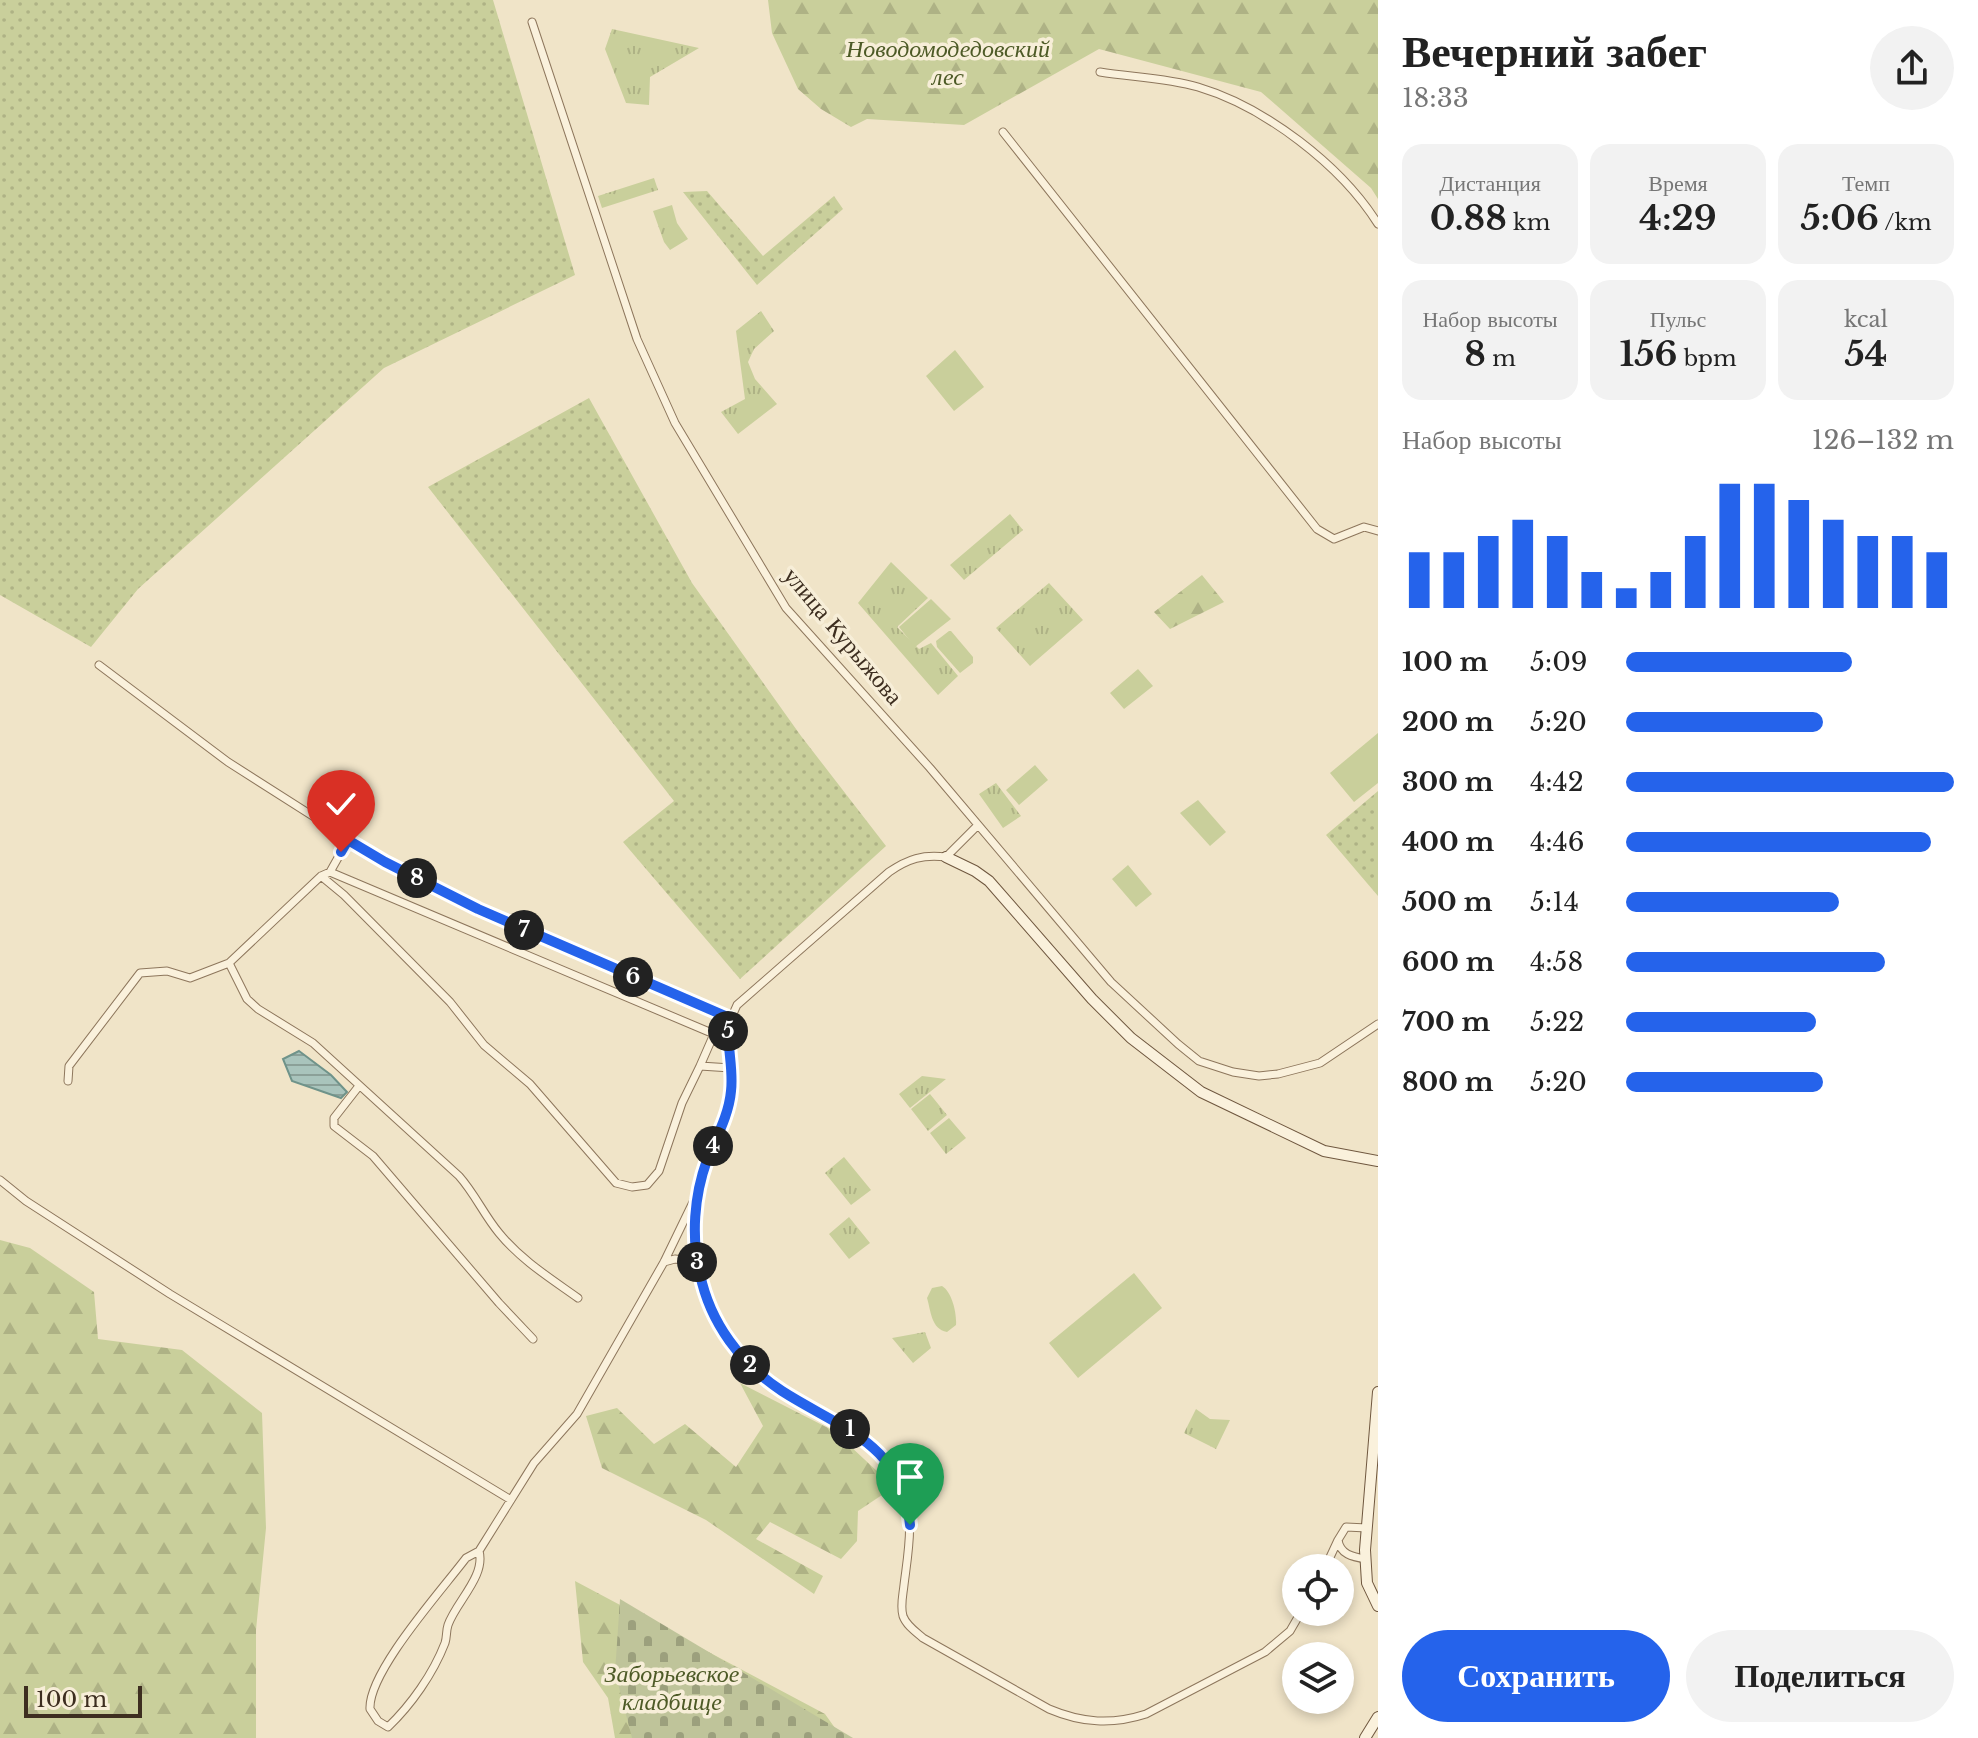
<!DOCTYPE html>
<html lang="ru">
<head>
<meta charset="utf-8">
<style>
	:root { --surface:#fff; --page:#f2f2f2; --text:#222; --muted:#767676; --accent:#2563eb }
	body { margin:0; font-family:"Libre Baskerville",serif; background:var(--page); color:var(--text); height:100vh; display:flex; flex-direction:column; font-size:30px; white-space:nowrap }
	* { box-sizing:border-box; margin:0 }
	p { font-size:26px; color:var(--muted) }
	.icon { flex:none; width:44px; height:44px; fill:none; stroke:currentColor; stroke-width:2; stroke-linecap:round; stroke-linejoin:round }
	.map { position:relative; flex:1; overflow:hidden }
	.sheet { display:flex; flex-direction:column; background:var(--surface); width:600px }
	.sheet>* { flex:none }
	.tools { position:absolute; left:1282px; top:1554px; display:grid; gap:16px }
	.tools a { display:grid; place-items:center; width:72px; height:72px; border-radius:50%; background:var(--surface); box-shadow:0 4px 12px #0003; font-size:40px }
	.scale { position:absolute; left:24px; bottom:20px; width:118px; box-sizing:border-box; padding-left:8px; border:4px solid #3d2e20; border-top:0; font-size:22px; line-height:28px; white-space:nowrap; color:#3d2e20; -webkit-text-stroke:6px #f7eed8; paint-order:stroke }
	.pin { position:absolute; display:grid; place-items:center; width:68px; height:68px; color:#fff; margin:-82px -34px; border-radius:50% 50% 50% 0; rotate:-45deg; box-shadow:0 0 8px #0007 }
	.pin .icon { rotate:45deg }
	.km { position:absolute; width:40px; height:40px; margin:-20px; border-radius:50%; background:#222; color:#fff; font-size:22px; line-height:40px; text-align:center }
	.round { display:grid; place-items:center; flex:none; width:84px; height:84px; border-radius:42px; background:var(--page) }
	.overview { display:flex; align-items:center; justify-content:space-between; height:136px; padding:0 24px }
	h1 { font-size:44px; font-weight:700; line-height:60px }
	.figures { display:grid; grid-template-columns:repeat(3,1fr); gap:12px; height:136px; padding:8px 24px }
	.figures div { display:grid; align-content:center; border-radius:20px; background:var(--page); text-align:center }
	.figures b { font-size:34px; font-weight:700 }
	.figures small { font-size:22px; font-weight:400 }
	.figures p { font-size:22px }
	.chart { height:224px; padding:16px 24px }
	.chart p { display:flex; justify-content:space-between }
	.chart svg { width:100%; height:144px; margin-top:8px; stroke:var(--accent); stroke-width:6 }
	.primary-button { display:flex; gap:16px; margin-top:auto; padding:16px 24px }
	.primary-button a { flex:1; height:92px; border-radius:48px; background:var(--accent); color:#fff; font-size:32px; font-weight:700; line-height:92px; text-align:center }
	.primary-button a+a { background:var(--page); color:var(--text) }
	ul { padding:0 24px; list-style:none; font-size:26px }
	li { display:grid; grid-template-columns:128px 96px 1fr; align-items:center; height:60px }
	li i { height:20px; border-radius:10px; background:var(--accent) }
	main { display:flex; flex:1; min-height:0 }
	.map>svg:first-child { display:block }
	.grass { fill:url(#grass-dots) }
	.forest { fill:url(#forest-firs) }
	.cemetery { fill:url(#cemetery-stones) }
	.park { fill:url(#park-tufts) }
	.pitch { fill:#c9cf9b }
	.water { fill:url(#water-rules); stroke:#6f938a; stroke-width:2 }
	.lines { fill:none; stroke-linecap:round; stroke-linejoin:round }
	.street-casing { stroke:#8d765c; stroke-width:9 }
	.secondary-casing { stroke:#6f573f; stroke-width:12 }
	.street { stroke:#faf1dc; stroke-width:7 }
	.secondary { stroke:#faf1dc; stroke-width:10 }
	.route-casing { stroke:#fff; stroke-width:16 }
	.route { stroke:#2563eb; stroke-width:10 }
	.labels { text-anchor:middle; stroke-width:7; stroke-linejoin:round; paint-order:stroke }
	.park-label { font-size:24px; font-style:italic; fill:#4d5a26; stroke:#f7eed8 }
	.street-label { font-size:24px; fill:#3d2e20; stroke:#f7eed8 }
</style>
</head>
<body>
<main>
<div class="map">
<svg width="1378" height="1738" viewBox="0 0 1378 1738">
	<defs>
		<pattern id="grass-dots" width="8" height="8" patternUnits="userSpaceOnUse" patternTransform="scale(2)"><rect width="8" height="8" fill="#c9cf9b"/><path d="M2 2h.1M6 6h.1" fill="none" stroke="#aeb285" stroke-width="1.8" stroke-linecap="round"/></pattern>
		<pattern id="forest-firs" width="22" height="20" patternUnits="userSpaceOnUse" patternTransform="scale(2)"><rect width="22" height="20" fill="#c9cf9b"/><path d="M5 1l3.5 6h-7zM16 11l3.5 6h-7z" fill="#aeb285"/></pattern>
		<pattern id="cemetery-stones" width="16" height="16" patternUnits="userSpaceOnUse" patternTransform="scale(2)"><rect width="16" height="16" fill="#bfc49a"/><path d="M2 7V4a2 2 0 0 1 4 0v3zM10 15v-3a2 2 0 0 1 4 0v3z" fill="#9ca07d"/></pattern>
		<pattern id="park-tufts" width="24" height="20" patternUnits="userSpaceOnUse" patternTransform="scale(2)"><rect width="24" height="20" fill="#c9cf9b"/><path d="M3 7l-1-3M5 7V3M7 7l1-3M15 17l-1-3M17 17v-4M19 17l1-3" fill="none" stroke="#aeb285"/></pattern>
		<pattern id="water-rules" width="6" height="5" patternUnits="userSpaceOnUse" patternTransform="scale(2)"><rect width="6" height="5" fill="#a9c4bc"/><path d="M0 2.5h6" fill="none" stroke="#8ba098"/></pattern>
	</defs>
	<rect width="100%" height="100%" fill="#f0e4c8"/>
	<path class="grass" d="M 0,0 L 493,0 L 575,275 L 384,368 L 138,589 L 91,647 L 0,595 Z
		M 707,191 L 763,256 L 834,196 L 843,209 L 757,285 L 683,192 Z
		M 589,398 L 692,583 L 801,736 L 886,846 L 740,979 L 623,842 L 674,801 L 428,487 Z
		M 1378,791 L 1378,896 L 1326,835 Z"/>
	<path class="forest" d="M 768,0 L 1378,0 L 1378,199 L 1371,188 L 1261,92 L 1099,49 L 964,125 L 867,119 L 851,127 L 821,109 L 798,89 L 772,33 Z
		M 1202,575 L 1224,602 L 1170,629 L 1154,612 Z
		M 0,1240 L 30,1248 L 94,1292 L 98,1339 L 182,1350 L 262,1413 L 266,1528 L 256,1630 L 256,1738 L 0,1738 Z
		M 740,1383 L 834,1431 L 894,1487 L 858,1511 L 857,1541 L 841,1559 L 770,1522 L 756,1539 L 823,1576 L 814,1594 L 706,1520 L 602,1468 L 586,1416 L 617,1408 L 654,1444 L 685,1424 L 736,1467 L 763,1426 Z
		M 575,1581 L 825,1714 L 840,1735 L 846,1738 L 615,1738 L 608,1698 L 583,1662 Z"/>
	<path class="cemetery" d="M 620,1599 L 853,1738 L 632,1738 L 615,1672 Z"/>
	<path class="park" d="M 612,29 L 699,48 L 650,77 L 649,105 L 626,103 L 605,49 Z
		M 654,178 L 658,190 L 602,208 L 598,196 Z
		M 672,205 L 677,223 L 688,239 L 670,250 L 664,242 L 653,211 Z
		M 761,311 L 774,331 L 754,349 L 748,362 L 755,379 L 777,404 L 738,434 L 721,412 L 745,399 L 736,331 Z
		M 1010,514 L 1023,530 L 964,580 L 950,565 Z
		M 891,562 L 928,598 L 897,627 L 919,649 L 931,643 L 958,676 L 938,695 L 858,603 Z
		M 1049,583 L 1083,620 L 1030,666 L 996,628 Z
		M 996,783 L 1021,816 L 1003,828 L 979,794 Z
		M 922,1076 L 946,1079 L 910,1108 L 899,1094 Z
		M 930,1094 L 947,1115 L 928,1131 L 911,1109 Z
		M 949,1118 L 966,1138 L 946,1154 L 930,1133 Z
		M 844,1157 L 871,1190 L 851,1205 L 825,1173 Z
		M 849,1217 L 870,1243 L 849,1259 L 829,1234 Z
		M 925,1332 L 931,1348 L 913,1363 L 892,1338 Z
		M 1196,1409 L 1210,1419 L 1230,1420 L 1216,1449 L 1184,1433 Z"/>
	<path class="pitch" d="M 955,350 L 984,387 L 954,411 L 926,376 Z
		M 931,599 L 951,619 L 915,647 L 899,627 Z
		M 949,631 L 951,631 L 973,657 L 973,663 L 960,673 L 937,647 L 936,641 Z
		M 1138,669 L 1153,686 L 1124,709 L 1110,693 Z
		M 1378,733 L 1378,783 L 1354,802 L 1330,773 Z
		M 1035,765 L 1048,780 L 1019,805 L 1006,790 Z
		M 1198,800 L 1226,832 L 1210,846 L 1180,813 Z
		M 1128,865 L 1152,894 L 1136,907 L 1112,879 Z
		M 1134,1273 L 1162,1308 L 1078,1378 L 1049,1343 Z
		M 942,1286 C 952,1292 957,1313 956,1325 L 947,1332 C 931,1329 931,1311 927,1298 L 932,1288 Z"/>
	<path class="water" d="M 299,1051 L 331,1075 L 347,1092 L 341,1098 L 292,1081 L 283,1059 Z"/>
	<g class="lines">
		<defs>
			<path id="street" d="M 532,22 L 637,339 L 675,423 L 786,608 L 930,768 L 1111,982 L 1178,1044 L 1199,1061 L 1233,1072 L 1259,1076 L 1278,1074 L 1320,1063 L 1378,1024
				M 1100,72 C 1132,77 1168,78 1198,87 C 1265,107 1341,165 1378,224
				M 1003,132 L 1317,529 L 1334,539 L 1364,527 L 1378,531
				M 99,665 L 228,762 L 385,862 L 512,925 L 730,1018
				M 978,825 L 946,857 C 923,854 908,859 889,872 L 737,1005 C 720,1038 737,1072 728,1106 C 720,1136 703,1162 698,1192 C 681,1284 725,1360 804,1404 C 844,1426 879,1442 900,1484 C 916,1515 908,1552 904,1585 C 903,1595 900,1606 903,1616 C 906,1625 916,1632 923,1638 L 1049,1709 C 1082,1723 1112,1725 1146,1714 L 1265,1652 L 1290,1631 L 1301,1612
				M 330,872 L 348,840
				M 321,876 L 344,895 L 450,1002 L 484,1045 L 530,1084 L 616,1183 L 632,1187 L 647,1185 L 659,1171 L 682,1103 L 700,1066
				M 229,963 L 247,999 L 258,1009 L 313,1043 L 459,1176 C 475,1194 484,1215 499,1233 C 521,1260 550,1278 578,1298
				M 68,1081 L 69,1066 L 140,973 L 167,971 L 190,978 L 229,963 L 321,876 L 330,872 L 714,1034 L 700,1066 L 731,1068
				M 359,1086 L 334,1118 L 334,1126 L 373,1156 L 499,1303 L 533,1339
				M 0,1180 L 26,1201 L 170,1294 L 511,1500
				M 664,1262 L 675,1259 L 697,1262
				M 1338,1540 L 1346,1527 L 1367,1528
				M 479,1551 C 486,1576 456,1602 448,1625 C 446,1631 447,1637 445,1643 C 433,1674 411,1705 388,1727 L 378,1721 L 370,1709 C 368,1672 442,1590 466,1558 L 479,1551 L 534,1463 L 577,1414 L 664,1262 L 695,1198
				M 1325,1568 L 1338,1540 C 1340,1554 1352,1557 1366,1559"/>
			<path id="secondary" d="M 946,857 L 975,871 L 989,881 L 1092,999 L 1131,1038 L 1201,1092 L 1324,1151 L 1378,1161
				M 1378,1392 L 1365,1550 L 1367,1583 L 1378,1606
				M 1365,1738 L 1378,1717"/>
		</defs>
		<use href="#street" class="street-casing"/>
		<use href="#secondary" class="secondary-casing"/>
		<use href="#street" class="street"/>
		<use href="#secondary" class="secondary"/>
	</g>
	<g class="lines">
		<defs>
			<path id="route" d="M 341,852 L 348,840 L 385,862 L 478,909 L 730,1018 C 725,1042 734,1066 731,1091 C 729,1115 716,1138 707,1160 C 694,1196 691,1237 700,1274 C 710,1323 741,1364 782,1391 C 841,1429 903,1443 910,1525"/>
		</defs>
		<use href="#route" class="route-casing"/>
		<use href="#route" class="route"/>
	</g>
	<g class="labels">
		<g class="park-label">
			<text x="948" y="57">Новодомодедовский<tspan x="948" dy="28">лес</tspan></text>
			<text x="672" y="1682">Заборьевское<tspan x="672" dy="28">кладбище</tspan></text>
		</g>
		<g class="street-label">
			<text transform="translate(843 636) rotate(50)" y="8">улица Курыжова</text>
		</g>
	</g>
</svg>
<div class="tools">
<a><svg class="icon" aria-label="locate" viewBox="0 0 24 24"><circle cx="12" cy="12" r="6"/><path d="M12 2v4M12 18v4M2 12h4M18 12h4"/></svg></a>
<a><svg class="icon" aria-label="layers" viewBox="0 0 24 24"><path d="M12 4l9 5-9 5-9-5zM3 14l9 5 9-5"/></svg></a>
</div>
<div class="scale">100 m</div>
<div class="pin" style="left:910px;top:1525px;background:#1e9e55"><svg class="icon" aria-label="arrive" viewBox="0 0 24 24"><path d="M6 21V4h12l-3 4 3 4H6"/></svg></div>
<div class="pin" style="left:341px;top:852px;background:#d93025"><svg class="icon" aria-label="check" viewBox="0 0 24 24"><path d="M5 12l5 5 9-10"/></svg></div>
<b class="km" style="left:850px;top:1429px">1</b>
<b class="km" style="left:750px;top:1365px">2</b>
<b class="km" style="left:697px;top:1262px">3</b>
<b class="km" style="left:713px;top:1146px">4</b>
<b class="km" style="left:728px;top:1031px">5</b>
<b class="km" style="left:633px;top:977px">6</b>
<b class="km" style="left:524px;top:930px">7</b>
<b class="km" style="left:417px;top:878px">8</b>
</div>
<section class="sheet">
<div class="overview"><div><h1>Вечерний забег</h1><p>18:33</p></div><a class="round"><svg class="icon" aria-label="share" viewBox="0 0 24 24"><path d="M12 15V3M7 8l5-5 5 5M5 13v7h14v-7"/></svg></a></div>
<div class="figures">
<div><p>Дистанция</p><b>0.88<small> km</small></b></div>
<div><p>Время</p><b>4:29</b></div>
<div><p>Темп</p><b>5:06<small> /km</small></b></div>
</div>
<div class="figures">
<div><p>Набор высоты</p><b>8<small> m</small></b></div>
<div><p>Пульс</p><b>156<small> bpm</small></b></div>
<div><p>kcal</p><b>54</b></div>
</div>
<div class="chart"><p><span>Набор высоты</span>126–132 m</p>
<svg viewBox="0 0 160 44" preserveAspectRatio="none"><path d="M5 44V27M15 44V27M25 44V22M35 44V17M45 44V22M55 44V33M65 44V38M75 44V33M85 44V22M95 44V6M105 44V6M115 44V11M125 44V17M135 44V22M145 44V22M155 44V27"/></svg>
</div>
<ul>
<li><b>100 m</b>5:09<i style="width:69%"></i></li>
<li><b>200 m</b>5:20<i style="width:60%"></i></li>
<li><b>300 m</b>4:42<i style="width:100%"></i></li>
<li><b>400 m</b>4:46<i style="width:93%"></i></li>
<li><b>500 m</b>5:14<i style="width:65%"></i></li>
<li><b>600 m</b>4:58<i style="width:79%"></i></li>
<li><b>700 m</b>5:22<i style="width:58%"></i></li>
<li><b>800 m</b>5:20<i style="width:60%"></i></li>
</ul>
<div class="primary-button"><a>Сохранить</a><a>Поделиться</a></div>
</section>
</main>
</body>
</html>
